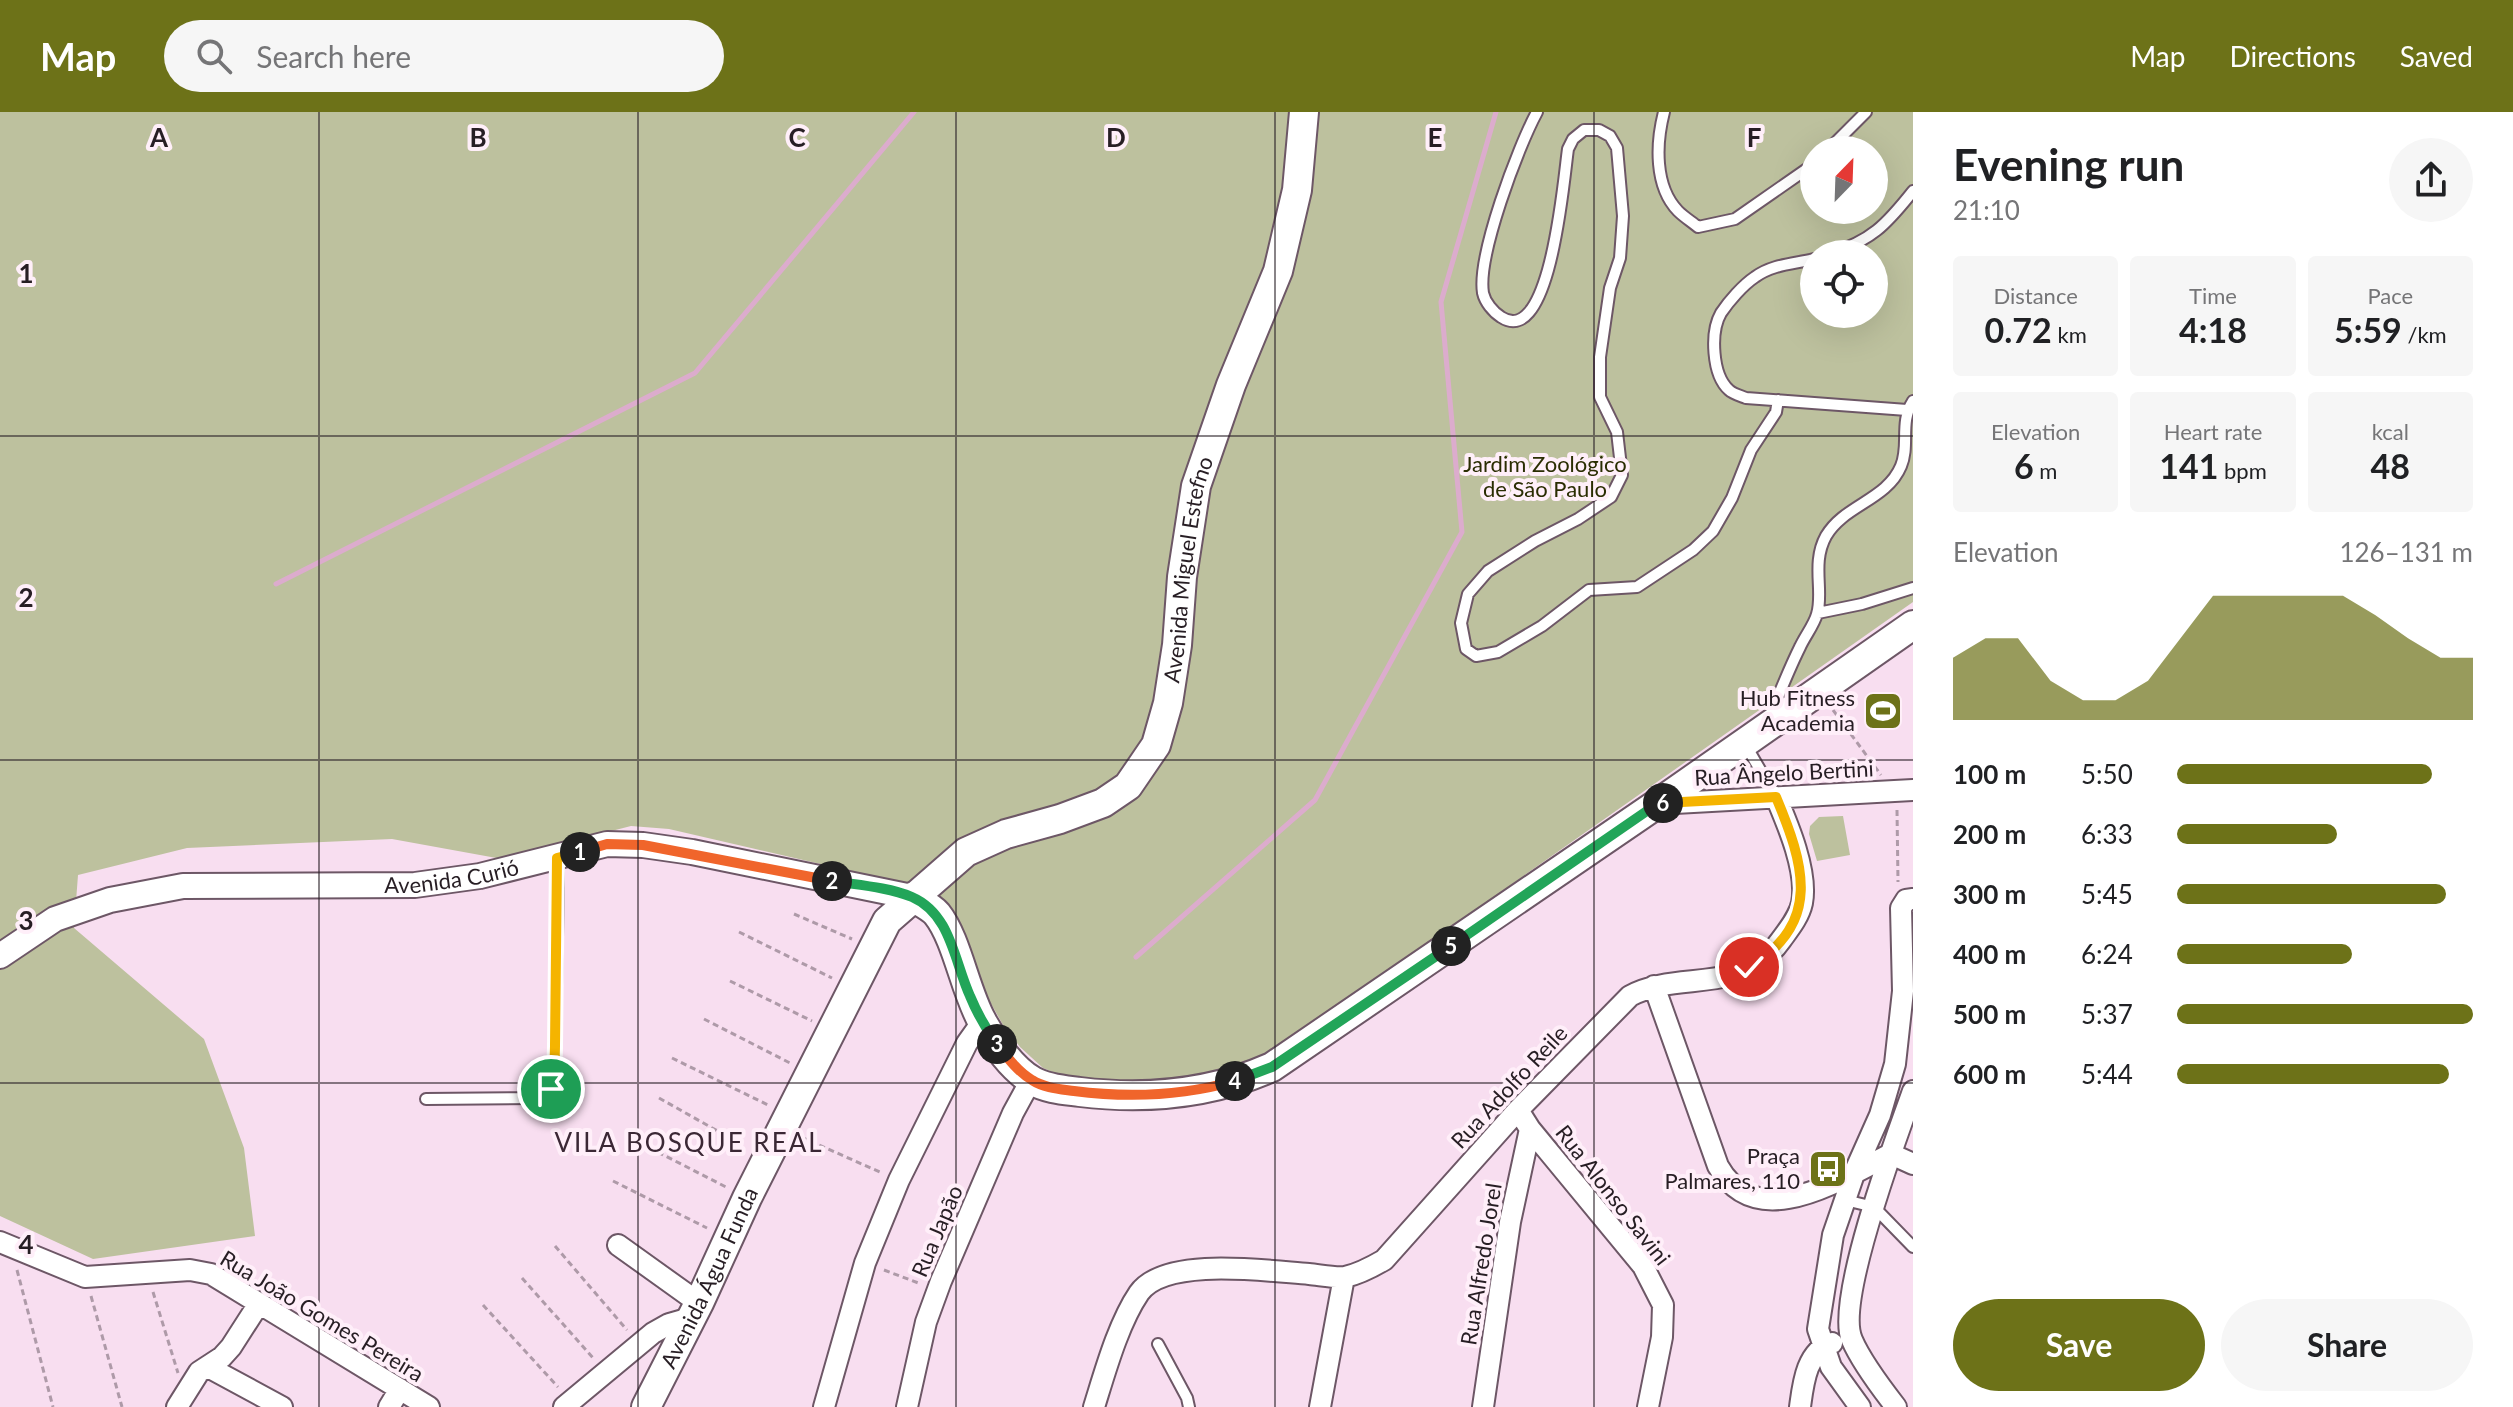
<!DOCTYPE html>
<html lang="en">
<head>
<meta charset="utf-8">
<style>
	:root { --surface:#fff; --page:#f6f6f6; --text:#202124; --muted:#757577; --accent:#6d7218 }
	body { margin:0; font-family:Lato,sans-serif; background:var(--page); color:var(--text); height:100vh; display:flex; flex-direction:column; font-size:30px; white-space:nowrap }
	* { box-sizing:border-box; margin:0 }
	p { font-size:26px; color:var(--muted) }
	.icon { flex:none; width:44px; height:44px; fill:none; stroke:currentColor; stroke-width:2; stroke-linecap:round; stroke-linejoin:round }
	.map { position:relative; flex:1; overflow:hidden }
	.drawer { display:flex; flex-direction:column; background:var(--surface); width:600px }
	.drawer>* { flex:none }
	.needle { width:52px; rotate:23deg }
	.buttons { position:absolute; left:1800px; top:24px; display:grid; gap:16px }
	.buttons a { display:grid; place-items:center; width:88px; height:88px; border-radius:50%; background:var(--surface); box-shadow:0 8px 32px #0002; font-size:40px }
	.pin { position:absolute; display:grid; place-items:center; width:68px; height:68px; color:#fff; margin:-34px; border:4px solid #fff; border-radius:50%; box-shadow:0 2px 8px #0007 }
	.km { position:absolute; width:40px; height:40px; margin:-20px; border-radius:50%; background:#222; color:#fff; font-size:22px; line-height:40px; text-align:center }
	.round { display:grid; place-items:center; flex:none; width:84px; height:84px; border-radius:42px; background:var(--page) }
	.head { display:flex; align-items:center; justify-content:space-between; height:136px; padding:0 40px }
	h1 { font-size:44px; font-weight:700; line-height:60px }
	.figures { display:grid; grid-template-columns:repeat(3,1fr); gap:12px; height:136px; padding:8px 40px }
	.figures div { display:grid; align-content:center; border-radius:8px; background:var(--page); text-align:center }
	.figures b { font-size:34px; font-weight:700 }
	.figures small { font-size:22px; font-weight:400 }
	.figures p { font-size:22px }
	.chart { height:224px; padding:16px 40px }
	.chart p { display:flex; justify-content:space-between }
	.chart svg { width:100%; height:144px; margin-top:8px; fill:var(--accent); opacity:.7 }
	.primary-button { display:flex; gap:16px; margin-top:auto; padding:16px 40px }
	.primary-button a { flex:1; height:92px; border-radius:48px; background:var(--accent); color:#fff; font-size:32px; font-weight:700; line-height:92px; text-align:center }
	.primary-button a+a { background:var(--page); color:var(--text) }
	ul { padding:0 40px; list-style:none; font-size:26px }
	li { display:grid; grid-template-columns:128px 96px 1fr; align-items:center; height:60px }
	li i { height:20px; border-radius:10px; background:var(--accent) }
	header { display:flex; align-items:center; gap:48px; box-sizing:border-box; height:112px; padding:0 40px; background:var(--accent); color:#fff }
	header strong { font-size:38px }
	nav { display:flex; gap:44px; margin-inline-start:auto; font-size:28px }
	.search { width:560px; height:72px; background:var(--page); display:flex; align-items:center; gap:20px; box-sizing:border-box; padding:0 28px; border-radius:44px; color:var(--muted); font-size:30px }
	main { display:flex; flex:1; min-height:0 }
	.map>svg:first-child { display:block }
	.green { fill:#bdc19e; fill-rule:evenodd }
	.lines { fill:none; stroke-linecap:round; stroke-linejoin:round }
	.stream { stroke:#dcaccd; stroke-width:5 }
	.service-casing { stroke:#6d5766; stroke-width:14 }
	.minor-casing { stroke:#6d5766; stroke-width:24 }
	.tertiary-casing { stroke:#6d5766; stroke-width:28 }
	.secondary-casing { stroke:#6d5766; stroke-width:32 }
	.path { stroke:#ae9aa8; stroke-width:3; stroke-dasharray:6 4; stroke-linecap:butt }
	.service { stroke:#fff; stroke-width:10 }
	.minor { stroke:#fff; stroke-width:20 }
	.tertiary { stroke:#fff; stroke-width:24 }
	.secondary { stroke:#fff; stroke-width:28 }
	.split-1-casing { stroke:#fff; stroke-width:16 }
	.split-2-casing { stroke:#fff; stroke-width:16 }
	.split-3-casing { stroke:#fff; stroke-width:16 }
	.split-4-casing { stroke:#fff; stroke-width:16 }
	.split-5-casing { stroke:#fff; stroke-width:16 }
	.split-6-casing { stroke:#fff; stroke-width:16 }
	.split-7-casing { stroke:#fff; stroke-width:16 }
	.split-1 { stroke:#f5b400; stroke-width:10 }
	.split-2 { stroke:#f0652b; stroke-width:10 }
	.split-3 { stroke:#22a559; stroke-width:10 }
	.split-4 { stroke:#f0652b; stroke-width:10 }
	.split-5 { stroke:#22a559; stroke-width:10 }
	.split-6 { stroke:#22a559; stroke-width:10 }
	.split-7 { stroke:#f5b400; stroke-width:10 }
	.grid { fill:none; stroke:#271e24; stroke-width:2; stroke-opacity:0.55 }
	.labels { text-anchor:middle; stroke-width:8; stroke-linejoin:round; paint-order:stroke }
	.park-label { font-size:22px; fill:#2a2d02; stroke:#ffeff9 }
	.street-label { font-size:22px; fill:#271e24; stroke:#ffeff9 }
	.poi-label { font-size:22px; fill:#271e24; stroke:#ffeff9; text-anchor:end }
	.quarter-label { font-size:26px; letter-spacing:2px; fill:#3b2835; stroke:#ffeff9 }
	.grid-label { font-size:26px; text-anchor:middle; font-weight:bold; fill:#271e24; stroke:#ffeff9; stroke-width:8; stroke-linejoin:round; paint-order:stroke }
</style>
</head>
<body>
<header>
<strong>Map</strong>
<div class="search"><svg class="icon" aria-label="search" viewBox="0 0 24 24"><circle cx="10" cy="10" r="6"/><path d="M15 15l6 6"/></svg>Search here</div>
<nav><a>Map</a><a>Directions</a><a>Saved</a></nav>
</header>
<main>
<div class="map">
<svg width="1913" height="1295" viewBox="0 0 1913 1295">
	<rect width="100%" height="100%" fill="#f8def0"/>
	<path class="green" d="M 0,0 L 1913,0 L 1913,490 L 1266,945 L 1186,970 L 1120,971 L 1060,963 L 1043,956 L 1020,935 L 1003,913 L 989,888 L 951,795 L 933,778 L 669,717 L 631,714 L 502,747 L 392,727 L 187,736 L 78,763 L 74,816 L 204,927 L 244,1036 L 255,1124 L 93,1147 L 0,1104 ZM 1814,38 L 1874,38 L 1874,98 L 1814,98 ZM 1814,142 L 1874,142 L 1874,202 L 1814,202 Z
		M 1843,704 L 1850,743 L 1817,749 L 1809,722 L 1810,714 L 1819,705 Z"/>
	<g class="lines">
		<path class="stream" d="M 276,472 L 695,261 L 914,0
			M 1136,845 L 1315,688 L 1462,420 L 1441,190 L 1496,0"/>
		<defs>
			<path id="service" d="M 1537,0 C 1518,35 1477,144 1483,181 C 1485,190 1493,200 1501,205 C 1551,238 1564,63 1568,37 L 1573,27 L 1584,18 L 1599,18 L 1610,24 L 1617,36 L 1623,104 L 1620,146 L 1610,176 L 1600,245 L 1600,285 L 1617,320 L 1622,363 L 1611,385 L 1578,407 L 1535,429 L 1488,459 L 1468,482 L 1461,511 L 1466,537 L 1476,544 L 1498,540 L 1542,514 L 1589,478 L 1637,475 L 1693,438 L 1713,419 L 1732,386 L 1751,338 L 1776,300 L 1778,288
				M 1664,0 C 1656,31 1654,74 1678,99 C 1684,105 1692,110 1698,115 L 1735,107 L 1814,52
				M 1828,38 L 1866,0
				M 1829,142 C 1871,129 1886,113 1913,79
				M 1814,147 C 1794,152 1773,152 1755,165 C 1743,173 1729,189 1721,201 C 1710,220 1712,263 1729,278 C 1733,282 1741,284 1746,286 L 1907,298
				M 1818,501 L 1862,492 L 1913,476
				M 1771,602 C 1780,580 1789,557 1800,535 C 1805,524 1814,513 1817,502 C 1824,480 1811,451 1826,424 C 1844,393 1887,388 1901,354 C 1910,333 1899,311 1913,289
				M 1745,632 L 1776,685
				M 426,987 L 535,986 L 545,983 L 554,971 L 558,776 L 557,746
				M 1845,1088 L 1874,1095 L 1913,1135
				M 1158,1232 L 1187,1286 L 1189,1295"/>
			<path id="minor" d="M 1657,692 L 1913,678
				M 1654,874 L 1718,1054 C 1757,1124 1842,1066 1891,1042 L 1913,1052
				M 1518,998 L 1530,1017 L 1643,1154 L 1663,1193 L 1662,1225 L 1648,1295
				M 0,1130 L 85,1165 L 190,1158 L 211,1162 L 429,1295
				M 618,1133 L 699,1191
				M 208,1255 L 282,1295
				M 177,1295 L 199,1260 L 222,1245 L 231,1235 L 258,1193
				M 389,1295 L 400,1277
				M 564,1295 L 653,1221 L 669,1212 L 690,1206
				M 824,1295 L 865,1151 L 899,1068 L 967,931 L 982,910
				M 907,1295 L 926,1210 L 941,1169 L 1013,1001 L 1031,968
				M 1094,1295 C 1105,1260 1118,1212 1139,1181 C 1165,1144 1267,1159 1309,1162 C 1320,1163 1334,1166 1345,1165 C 1359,1162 1372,1155 1384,1148 L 1518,998 L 1630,884 C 1662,867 1698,872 1732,863 C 1751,857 1769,845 1781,828 C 1789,817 1799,805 1802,791 C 1808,760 1788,713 1776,685
				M 1320,1295 L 1344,1165
				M 1483,1295 L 1510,1110 L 1530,1017
				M 1800,1295 C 1803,1273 1806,1239 1832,1231
				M 1860,1295 L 1831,1255 L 1818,1217 L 1833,1123 L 1855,1059 L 1880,1003 L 1895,952 L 1903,879 L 1901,796 L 1906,788 L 1913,787
				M 1896,1295 C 1882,1277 1861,1249 1852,1228 C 1835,1190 1897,1023 1913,979"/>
			<g id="tertiary">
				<path id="s1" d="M 0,844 L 55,807 L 110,788 L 183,774 L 415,773 L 480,764 L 607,732 L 643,733 L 692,740 L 912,785"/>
			</g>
			<g id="secondary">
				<path d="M 912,785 C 920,790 931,795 937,802 C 957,827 965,879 982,909 C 993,930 1013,958 1033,969 C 1047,977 1065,978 1080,980 C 1146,988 1211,982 1272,955 L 1657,692 L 1913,513"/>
				<path id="s2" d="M 646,1295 L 699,1191 L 747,1086 L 887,809 L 966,740 L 1006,722 L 1060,707 L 1103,691 L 1128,674 L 1156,633 L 1168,591 L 1177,533 L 1182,465 L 1196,374 L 1231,273 L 1278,159 L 1297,78 L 1304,0"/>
			</g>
		</defs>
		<use href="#service" class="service-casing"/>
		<use href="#minor" class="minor-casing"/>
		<use href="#tertiary" class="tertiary-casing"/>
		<use href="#secondary" class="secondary-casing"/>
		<path class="path" d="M 1833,598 L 1881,663
			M 1897,698 L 1898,770
			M 794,802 L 852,827
			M 739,820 L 832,866
			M 730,869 L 812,909
			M 704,907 L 790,951
			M 672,946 L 768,993
			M 659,986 L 746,1035
			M 801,1025 L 882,1061
			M 640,1031 L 726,1075
			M 613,1069 L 707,1116
			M 555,1134 L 627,1218
			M 17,1158 L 53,1295
			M 884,1158 L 921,1172
			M 522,1166 L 594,1247
			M 153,1180 L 178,1261
			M 91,1184 L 122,1295
			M 483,1193 L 558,1275"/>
		<use href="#service" class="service"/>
		<use href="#minor" class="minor"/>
		<use href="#tertiary" class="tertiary"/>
		<use href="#secondary" class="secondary"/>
	</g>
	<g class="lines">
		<defs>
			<path id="split-1" d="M 551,977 L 554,971 L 555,934 L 557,746 L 580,740"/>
			<path id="split-2" d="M 580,740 L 607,732 L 643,733 L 832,769"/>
			<path id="split-3" d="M 832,769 C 857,773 888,775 912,785 C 951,802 954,849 970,884 C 977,901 986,917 997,932"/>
			<path id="split-4" d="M 997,932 C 1007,945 1018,960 1032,968 C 1044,976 1060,977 1074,979 C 1128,986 1182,984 1235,969"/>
			<path id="split-5" d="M 1235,969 L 1272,955 L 1451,834"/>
			<path id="split-6" d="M 1451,834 L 1657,692 L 1663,691"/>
			<path id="split-7" d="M 1663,691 L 1776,685 C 1804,752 1823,811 1749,855"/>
		</defs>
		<use href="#split-1" class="split-1-casing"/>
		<use href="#split-2" class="split-2-casing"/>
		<use href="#split-3" class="split-3-casing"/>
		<use href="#split-4" class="split-4-casing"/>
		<use href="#split-5" class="split-5-casing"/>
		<use href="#split-6" class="split-6-casing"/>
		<use href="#split-7" class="split-7-casing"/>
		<use href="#split-1" class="split-1"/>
		<use href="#split-2" class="split-2"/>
		<use href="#split-3" class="split-3"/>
		<use href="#split-4" class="split-4"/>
		<use href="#split-5" class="split-5"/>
		<use href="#split-6" class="split-6"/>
		<use href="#split-7" class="split-7"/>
	</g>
	<path class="grid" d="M 319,0 L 319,1295M 638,0 L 638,1295M 956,0 L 956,1295M 1275,0 L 1275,1295M 1594,0 L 1594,1295M 0,324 L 1913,324M 0,648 L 1913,648M 0,971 L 1913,971"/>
	<defs>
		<symbol id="stadium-square" viewBox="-11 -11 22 22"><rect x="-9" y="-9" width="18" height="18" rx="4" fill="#6d7218" stroke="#ffeff9"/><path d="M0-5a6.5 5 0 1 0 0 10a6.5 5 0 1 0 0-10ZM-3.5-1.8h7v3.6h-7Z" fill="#fff"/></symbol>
		<symbol id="bus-square" viewBox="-11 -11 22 22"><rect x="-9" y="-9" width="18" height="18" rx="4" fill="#6d7218" stroke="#ffeff9"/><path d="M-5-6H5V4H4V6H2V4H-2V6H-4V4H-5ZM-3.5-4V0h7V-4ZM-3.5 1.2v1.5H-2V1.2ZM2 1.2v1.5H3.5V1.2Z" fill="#fff"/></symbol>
	</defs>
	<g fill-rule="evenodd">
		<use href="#stadium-square" x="1861" y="577" width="44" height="44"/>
		<use href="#bus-square" x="1806" y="1035" width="44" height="44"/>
	</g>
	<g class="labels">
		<g class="park-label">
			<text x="1545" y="360">Jardim Zoológico<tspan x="1545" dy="25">de São Paulo</tspan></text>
		</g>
		<g class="street-label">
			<text dy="8" stroke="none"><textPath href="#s2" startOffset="1052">Avenida Miguel Estefno</textPath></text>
			<text transform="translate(1784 661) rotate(-3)" y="8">Rua Ângelo Bertini</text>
			<text dy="8" stroke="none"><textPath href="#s1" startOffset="468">Avenida Curió</textPath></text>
			<text transform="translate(1509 975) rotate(-47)" y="8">Rua Adolfo Reile</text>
			<text transform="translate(1613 1083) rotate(52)" y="8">Rua Alonso Savini</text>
			<text transform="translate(937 1119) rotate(-67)" y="8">Rua Japão</text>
			<text transform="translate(1481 1152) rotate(-81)" y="8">Rua Alfredo Jorel</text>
			<text dy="8" stroke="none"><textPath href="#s2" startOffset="144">Avenida Água Funda</textPath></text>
			<text transform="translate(322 1204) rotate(31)" y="8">Rua João Gomes Pereira</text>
		</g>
		<g class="poi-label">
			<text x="1855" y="594">Hub Fitness<tspan x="1855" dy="25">Academia</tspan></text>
			<text x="1800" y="1052">Praça<tspan x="1800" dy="25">Palmares, 110</tspan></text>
		</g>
		<g class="quarter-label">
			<text x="689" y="1040">VILA BOSQUE REAL</text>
		</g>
	</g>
	<g class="grid-label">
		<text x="159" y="35">A</text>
		<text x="478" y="35">B</text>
		<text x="797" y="35">C</text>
		<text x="1116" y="35">D</text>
		<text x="1435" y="35">E</text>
		<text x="1754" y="35">F</text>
		<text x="26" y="171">1</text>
		<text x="26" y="495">2</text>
		<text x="26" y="818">3</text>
		<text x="26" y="1142">4</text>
	</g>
</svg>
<div class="buttons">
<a><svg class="needle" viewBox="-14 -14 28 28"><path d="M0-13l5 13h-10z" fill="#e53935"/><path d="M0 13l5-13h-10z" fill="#757577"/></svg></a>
<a><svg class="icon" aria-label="locate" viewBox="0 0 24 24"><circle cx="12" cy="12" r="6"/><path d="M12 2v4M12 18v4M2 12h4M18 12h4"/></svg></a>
</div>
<div class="pin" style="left:551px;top:977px;background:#1e9e55"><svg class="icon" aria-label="arrive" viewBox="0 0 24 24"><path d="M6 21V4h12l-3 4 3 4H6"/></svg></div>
<div class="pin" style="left:1749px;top:855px;background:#d93025"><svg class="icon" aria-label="check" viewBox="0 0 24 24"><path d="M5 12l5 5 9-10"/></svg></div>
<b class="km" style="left:580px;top:740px">1</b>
<b class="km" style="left:832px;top:769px">2</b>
<b class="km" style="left:997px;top:932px">3</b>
<b class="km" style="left:1235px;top:969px">4</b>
<b class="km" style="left:1451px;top:834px">5</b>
<b class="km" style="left:1663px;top:691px">6</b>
</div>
<section class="drawer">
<div class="head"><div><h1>Evening run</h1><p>21:10</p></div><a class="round"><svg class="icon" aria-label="share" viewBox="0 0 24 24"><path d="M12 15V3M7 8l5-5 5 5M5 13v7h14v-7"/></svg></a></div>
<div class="figures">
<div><p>Distance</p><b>0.72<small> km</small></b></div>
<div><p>Time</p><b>4:18</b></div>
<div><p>Pace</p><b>5:59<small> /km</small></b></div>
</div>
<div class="figures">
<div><p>Elevation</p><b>6<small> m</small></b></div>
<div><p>Heart rate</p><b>141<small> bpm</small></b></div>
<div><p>kcal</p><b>48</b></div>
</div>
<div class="chart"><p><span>Elevation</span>126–131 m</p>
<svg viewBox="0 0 160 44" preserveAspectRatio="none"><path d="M0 44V25L10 19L20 19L30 32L40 38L50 38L60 32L70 19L80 6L90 6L100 6L110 6L120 6L130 12L140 19L150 25L160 25V44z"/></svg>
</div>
<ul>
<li><b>100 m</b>5:50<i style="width:86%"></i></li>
<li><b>200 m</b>6:33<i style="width:54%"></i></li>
<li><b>300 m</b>5:45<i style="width:91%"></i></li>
<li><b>400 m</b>6:24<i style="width:59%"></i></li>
<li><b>500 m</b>5:37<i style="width:100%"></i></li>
<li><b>600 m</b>5:44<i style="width:92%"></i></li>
</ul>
<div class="primary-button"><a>Save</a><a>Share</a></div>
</section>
</main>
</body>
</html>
